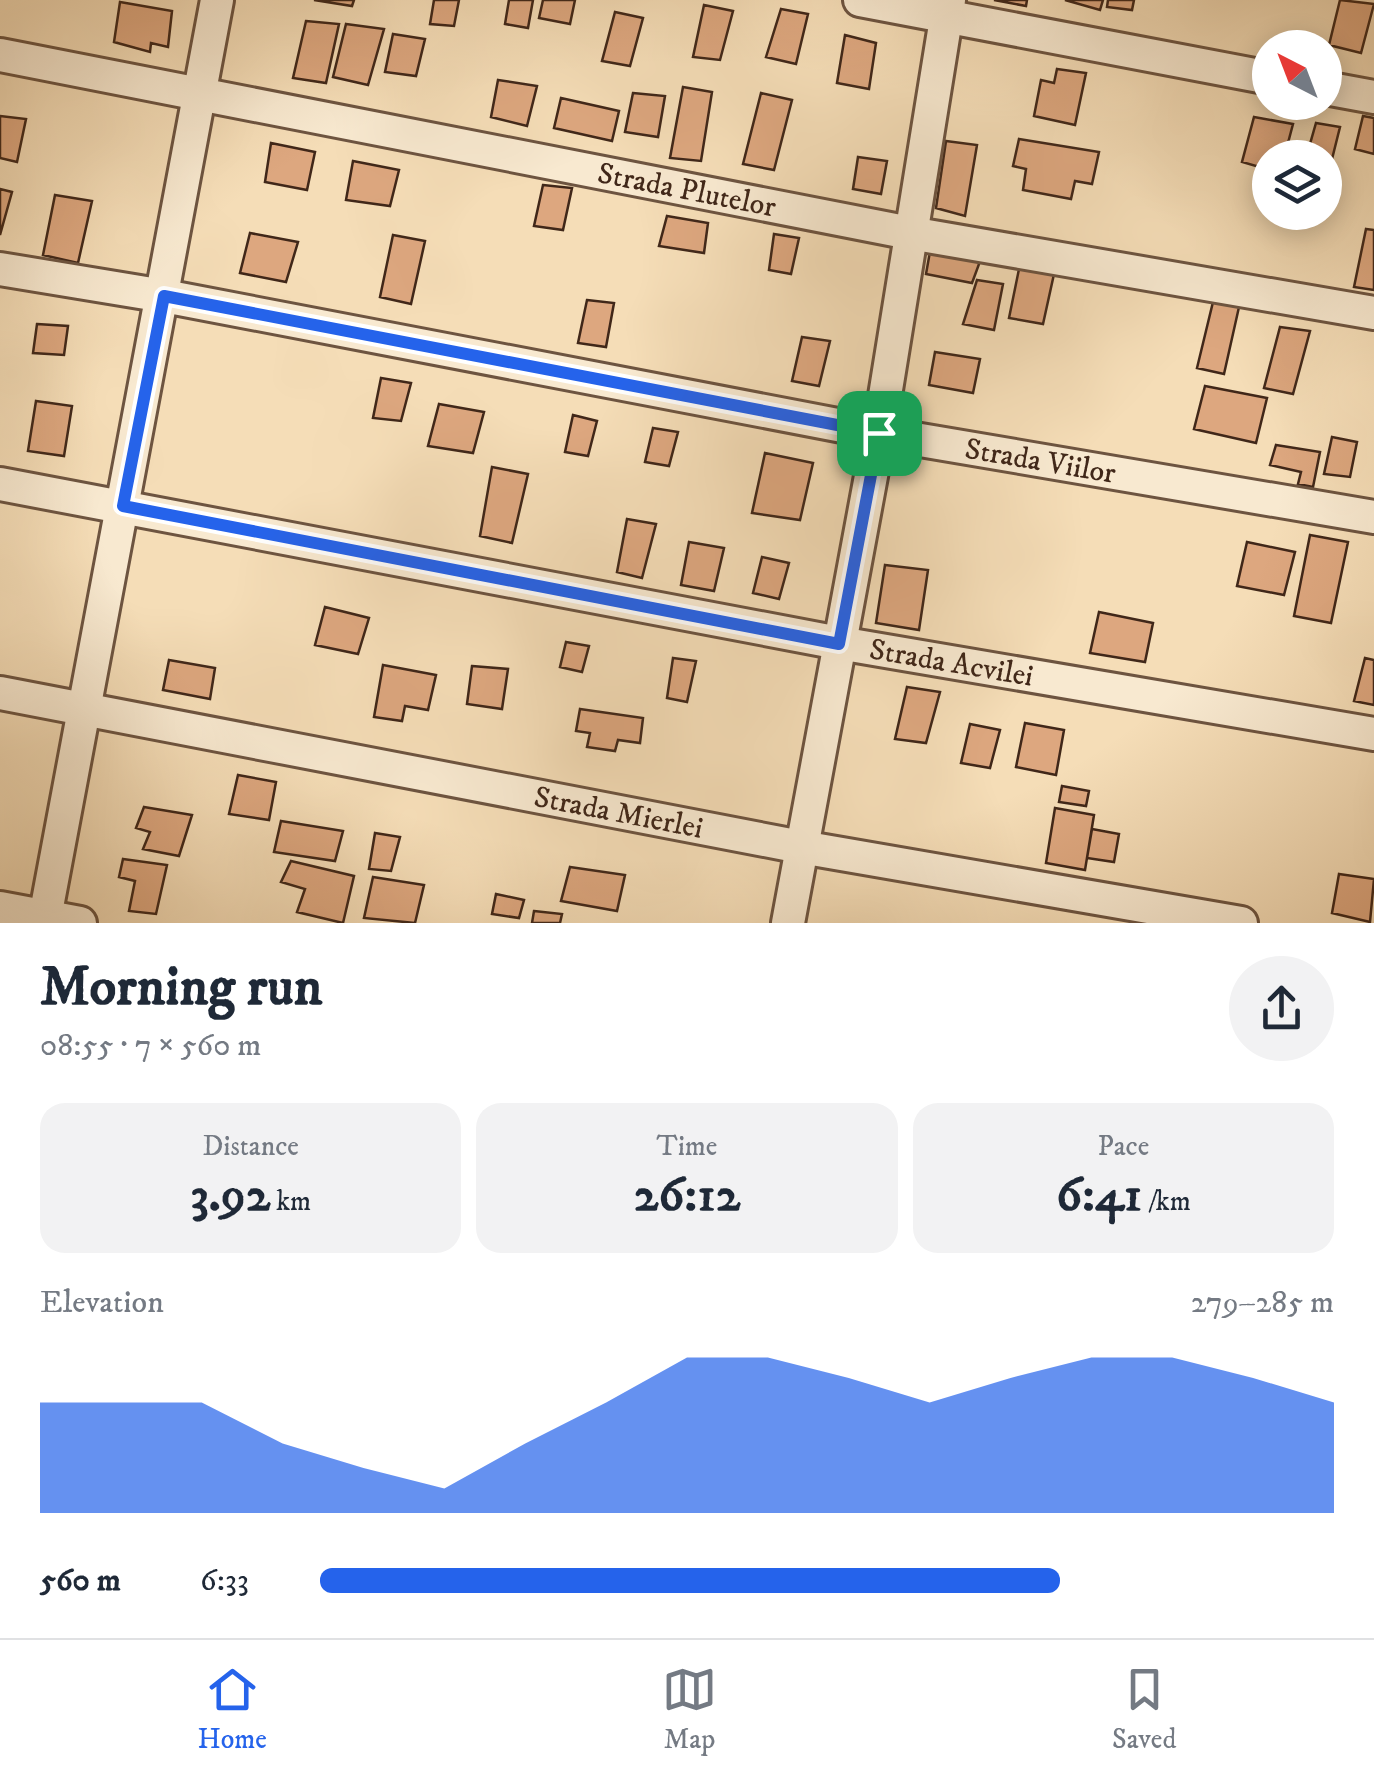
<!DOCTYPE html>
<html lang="en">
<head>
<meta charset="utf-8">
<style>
	:root { --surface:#fff; --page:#f2f2f3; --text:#1f2937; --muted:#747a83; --line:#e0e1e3; --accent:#2563eb }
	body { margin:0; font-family:"IM FELL DW Pica",serif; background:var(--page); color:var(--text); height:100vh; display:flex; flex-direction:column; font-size:38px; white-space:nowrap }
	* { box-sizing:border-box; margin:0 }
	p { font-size:32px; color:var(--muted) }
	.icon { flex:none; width:55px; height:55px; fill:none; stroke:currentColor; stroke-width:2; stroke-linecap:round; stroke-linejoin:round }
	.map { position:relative; height:923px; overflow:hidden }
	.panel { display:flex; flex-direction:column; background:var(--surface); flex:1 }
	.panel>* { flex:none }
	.needle { width:65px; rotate:318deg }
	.controls { position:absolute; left:1252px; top:30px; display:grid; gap:20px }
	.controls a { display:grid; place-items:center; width:90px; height:90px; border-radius:50%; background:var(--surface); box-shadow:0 5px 25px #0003; font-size:50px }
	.pin { position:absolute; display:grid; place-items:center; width:85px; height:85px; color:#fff; margin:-42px; border-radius:20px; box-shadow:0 5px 15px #0006 }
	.round { display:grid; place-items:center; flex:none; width:105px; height:105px; border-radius:52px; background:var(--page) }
	.overview { display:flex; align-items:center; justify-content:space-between; height:170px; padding:0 40px }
	h1 { font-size:55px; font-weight:700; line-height:75px }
	.figures { display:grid; grid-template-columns:repeat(3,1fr); gap:15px; height:170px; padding:10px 40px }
	.figures div { display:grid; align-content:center; border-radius:25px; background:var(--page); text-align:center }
	.figures b { font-size:50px; font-weight:700 }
	.figures small { font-size:28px; font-weight:400 }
	.figures p { font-size:28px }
	.chart { height:280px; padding:20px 40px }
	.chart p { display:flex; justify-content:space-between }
	.chart svg { width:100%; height:180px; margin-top:10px; fill:var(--accent); opacity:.7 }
	ul { padding:0 40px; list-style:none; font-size:32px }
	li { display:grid; grid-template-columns:160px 120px 1fr; align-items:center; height:75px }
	li i { height:25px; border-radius:12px; background:var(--accent) }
	.tab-bar { display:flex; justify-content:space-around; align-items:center; height:140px; border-top:2px solid var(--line); background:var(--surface); font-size:28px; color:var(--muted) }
	.tab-bar a { display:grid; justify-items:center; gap:5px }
	.tab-bar .active { color:var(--accent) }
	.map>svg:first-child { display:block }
	.building { fill:#dda77f; stroke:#402719; stroke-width:2.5 }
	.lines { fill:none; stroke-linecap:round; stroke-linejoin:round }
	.minor-casing { stroke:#6d5440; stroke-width:38 }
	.minor { stroke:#f8e9d0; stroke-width:32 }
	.route-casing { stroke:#fff; stroke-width:20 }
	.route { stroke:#2563eb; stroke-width:12 }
	.labels { text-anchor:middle; stroke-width:8; stroke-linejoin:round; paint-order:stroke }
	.street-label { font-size:30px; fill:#402719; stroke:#f8e9d0 }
</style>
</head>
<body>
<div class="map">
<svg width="1374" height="923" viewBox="0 0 1374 923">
	<rect width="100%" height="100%" fill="#f5ddb7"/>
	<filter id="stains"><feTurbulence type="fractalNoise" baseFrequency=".002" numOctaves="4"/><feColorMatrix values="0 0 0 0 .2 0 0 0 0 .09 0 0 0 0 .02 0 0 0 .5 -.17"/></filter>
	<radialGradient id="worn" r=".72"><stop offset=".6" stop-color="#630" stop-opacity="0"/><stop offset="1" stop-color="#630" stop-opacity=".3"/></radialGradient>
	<path class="building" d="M 314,0 L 354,0 L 352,6 Z
		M 434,0 L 459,0 L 454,26 L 430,24 Z
		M 509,0 L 533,0 L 528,28 L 505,24 Z
		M 543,0 L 575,0 L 570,24 L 539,18 Z
		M 994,0 L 1027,0 L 1026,6 Z
		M 1065,0 L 1103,0 L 1100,10 Z
		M 1108,0 L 1134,0 L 1132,10 L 1107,7 Z
		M 1340,0 L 1374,4 L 1361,53 L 1329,45 Z
		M 120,2 L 172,11 L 168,47 L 151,43 L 150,52 L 114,42 Z
		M 704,5 L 733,11 L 720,60 L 693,57 Z
		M 781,9 L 808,14 L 796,64 L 766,57 Z
		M 615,12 L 643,18 L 630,66 L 602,61 Z
		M 306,21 L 339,24 L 326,83 L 293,78 Z
		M 346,24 L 384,29 L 368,85 L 333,77 Z
		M 393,34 L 425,39 L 416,76 L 385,72 Z
		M 845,35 L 876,43 L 869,89 L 837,83 Z
		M 1057,69 L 1086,73 L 1075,125 L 1034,116 L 1041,80 L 1054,83 Z
		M 498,80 L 537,86 L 527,126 L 491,117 Z
		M 683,87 L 712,92 L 701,161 L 670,158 Z
		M 633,93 L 665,96 L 658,137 L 625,132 Z
		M 761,93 L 792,100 L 774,170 L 743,164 Z
		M 561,98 L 619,111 L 612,141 L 554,128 Z
		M 0,116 L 26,119 L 17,162 L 0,158 Z
		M 1363,116 L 1374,118 L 1374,154 L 1355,149 Z
		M 1254,117 L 1293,124 L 1284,158 L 1270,158 L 1270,170 L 1242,162 Z
		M 1316,123 L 1340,127 L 1329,171 L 1325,158 L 1306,158 Z
		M 1019,139 L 1099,152 L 1092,184 L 1075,181 L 1071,199 L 1023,190 L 1026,169 L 1013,166 Z
		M 946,141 L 977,145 L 965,216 L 936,208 Z
		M 271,143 L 315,152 L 307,190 L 265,182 Z
		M 858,157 L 887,161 L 881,194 L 853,189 Z
		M 353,161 L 399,170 L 390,206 L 346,200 Z
		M 543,185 L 572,188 L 563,230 L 534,226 Z
		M 0,189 L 12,192 L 0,235 Z
		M 55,195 L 92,201 L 78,263 L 43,255 Z
		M 667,216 L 708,223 L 704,253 L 659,246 Z
		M 1366,229 L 1374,230 L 1374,290 L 1354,287 Z
		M 250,233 L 298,242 L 286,282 L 240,273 Z
		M 774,234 L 799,238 L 791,274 L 769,270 Z
		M 393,235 L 425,241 L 411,304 L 380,297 Z
		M 931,246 L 982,256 L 972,283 L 926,274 Z
		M 1019,269 L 1054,274 L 1043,324 L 1009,318 Z
		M 977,280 L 1003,284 L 994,330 L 963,324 Z
		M 587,300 L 614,303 L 606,347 L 578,343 Z
		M 1213,302 L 1239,307 L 1224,374 L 1197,368 Z
		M 37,324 L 68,326 L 64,355 L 33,353 Z
		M 1280,327 L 1310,331 L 1293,394 L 1264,388 Z
		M 802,337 L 830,341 L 819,386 L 792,381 Z
		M 935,352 L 980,359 L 973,393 L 929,385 Z
		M 381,378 L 411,383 L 401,421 L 373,418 Z
		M 1205,386 L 1267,398 L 1256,443 L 1194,429 Z
		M 36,401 L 72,406 L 64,456 L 28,451 Z
		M 439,404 L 484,412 L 473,453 L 428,446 Z
		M 573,415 L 597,421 L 588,456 L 565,452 Z
		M 653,428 L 678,432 L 669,466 L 645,462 Z
		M 1332,437 L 1357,442 L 1350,477 L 1324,474 Z
		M 1276,445 L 1320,452 L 1313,487 L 1298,484 L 1301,472 L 1270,465 Z
		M 765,453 L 813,463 L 800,520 L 752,513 Z
		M 492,467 L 528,474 L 512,543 L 480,536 Z
		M 627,519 L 656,524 L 642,578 L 617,572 Z
		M 1310,535 L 1348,542 L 1331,623 L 1294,616 Z
		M 689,542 L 724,548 L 714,591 L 681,585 Z
		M 1247,542 L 1295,552 L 1284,595 L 1237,586 Z
		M 762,557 L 789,563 L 779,599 L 753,593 Z
		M 885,565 L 928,570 L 919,630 L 876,623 Z
		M 325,607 L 369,618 L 358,654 L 315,645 Z
		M 1099,612 L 1153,623 L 1145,662 L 1090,653 Z
		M 566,642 L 589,646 L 582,672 L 560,667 Z
		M 673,658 L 696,661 L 687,702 L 667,698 Z
		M 1365,658 L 1374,660 L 1374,705 L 1354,701 Z
		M 169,660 L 215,668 L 210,699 L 163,690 Z
		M 383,665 L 436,675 L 428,710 L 405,706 L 402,721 L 374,717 Z
		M 472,666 L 508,669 L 502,709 L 467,704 Z
		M 907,687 L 940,692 L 926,743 L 895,739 Z
		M 580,709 L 643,718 L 640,743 L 618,740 L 615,751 L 587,747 L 590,733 L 576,731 Z
		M 1025,723 L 1064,730 L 1056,775 L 1016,767 Z
		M 970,724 L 1000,730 L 990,768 L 961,763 Z
		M 238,775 L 276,782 L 269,820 L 229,814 Z
		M 1062,786 L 1089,791 L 1086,806 L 1059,802 Z
		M 144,807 L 192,815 L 179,856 L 143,849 L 150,832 L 136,828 Z
		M 1055,808 L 1094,815 L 1085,870 L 1046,863 Z
		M 281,821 L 343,831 L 335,861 L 274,852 Z
		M 1092,829 L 1119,834 L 1114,862 L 1087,858 Z
		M 375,833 L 400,837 L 391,871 L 369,869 Z
		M 123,859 L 167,865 L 156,914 L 129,911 L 135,881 L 119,877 Z
		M 291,861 L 354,876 L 343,923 L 297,912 L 305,889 L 281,882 Z
		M 570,867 L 625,875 L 617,911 L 561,901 Z
		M 1339,874 L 1374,879 L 1370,922 L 1332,913 Z
		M 373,877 L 424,885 L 415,923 L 364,918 Z
		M 496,894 L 524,900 L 519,918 L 492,914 Z
		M 534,911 L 562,914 L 560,923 L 532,923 Z"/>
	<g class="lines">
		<defs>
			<g id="minor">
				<path d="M 860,0 L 1270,78"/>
				<path id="s1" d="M 0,55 L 910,233 L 1374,313"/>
				<path d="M 1325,88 L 1374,97"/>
				<path id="s2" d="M 0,269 L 164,296 L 879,433 L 1374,517"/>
				<path id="s3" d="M 0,484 L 839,643 L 1374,734"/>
				<path id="s4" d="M 0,693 L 801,847 L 1241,923"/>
				<path d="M 0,908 L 80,923"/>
				<path d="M 44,923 L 217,0"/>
				<path d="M 788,923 L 879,433 L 949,0"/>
			</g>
		</defs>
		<use href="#minor" class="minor-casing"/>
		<use href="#minor" class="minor"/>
	</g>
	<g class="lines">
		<defs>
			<path id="route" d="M 164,296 L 879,433 L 839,644 L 123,506 Z"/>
		</defs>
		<use href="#route" class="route-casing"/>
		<use href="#route" class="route"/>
	</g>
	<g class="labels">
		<g class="street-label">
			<text dy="10" stroke="none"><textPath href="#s1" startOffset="700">Strada Plutelor</textPath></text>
			<text dy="10" stroke="none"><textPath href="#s2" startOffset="1058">Strada Viilor</textPath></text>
			<text dy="10" stroke="none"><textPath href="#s3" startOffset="968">Strada Acvilei</textPath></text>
			<text dy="10" stroke="none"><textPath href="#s4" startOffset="630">Strada Mierlei</textPath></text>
		</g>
	</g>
	<rect width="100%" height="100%" filter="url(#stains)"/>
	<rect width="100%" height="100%" fill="url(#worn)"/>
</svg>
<div class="controls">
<a><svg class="needle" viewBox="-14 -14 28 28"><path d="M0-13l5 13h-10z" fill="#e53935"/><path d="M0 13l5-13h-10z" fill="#747a83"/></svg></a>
<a><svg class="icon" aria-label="layers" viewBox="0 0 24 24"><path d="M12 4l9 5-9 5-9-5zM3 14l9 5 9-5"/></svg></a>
</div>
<div class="pin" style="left:879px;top:433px;background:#1e9e55"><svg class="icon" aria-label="arrive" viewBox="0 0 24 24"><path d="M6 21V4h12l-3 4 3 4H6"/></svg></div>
</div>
<section class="panel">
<div class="overview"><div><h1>Morning run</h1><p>08:55 · 7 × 560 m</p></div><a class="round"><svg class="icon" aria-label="share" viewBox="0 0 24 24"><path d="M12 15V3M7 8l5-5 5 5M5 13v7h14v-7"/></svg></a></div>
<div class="figures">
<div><p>Distance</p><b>3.92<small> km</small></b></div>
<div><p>Time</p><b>26:12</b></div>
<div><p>Pace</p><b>6:41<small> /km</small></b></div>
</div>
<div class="chart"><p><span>Elevation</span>279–285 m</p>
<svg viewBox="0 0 160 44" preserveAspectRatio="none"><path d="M0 44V17L10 17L20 17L30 27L40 33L50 38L60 27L70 17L80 6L90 6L100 11L110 17L120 11L130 6L140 6L150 11L160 17V44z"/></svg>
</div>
<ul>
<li><b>560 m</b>6:33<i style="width:73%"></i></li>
</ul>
</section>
<nav class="tab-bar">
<a class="active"><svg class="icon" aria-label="home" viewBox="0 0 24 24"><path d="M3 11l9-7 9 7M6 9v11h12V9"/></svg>Home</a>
<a><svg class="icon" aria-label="map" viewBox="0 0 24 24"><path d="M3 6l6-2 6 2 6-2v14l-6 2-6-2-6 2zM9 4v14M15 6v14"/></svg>Map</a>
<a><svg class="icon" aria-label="saved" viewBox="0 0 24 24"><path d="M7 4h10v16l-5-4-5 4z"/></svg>Saved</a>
</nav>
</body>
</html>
